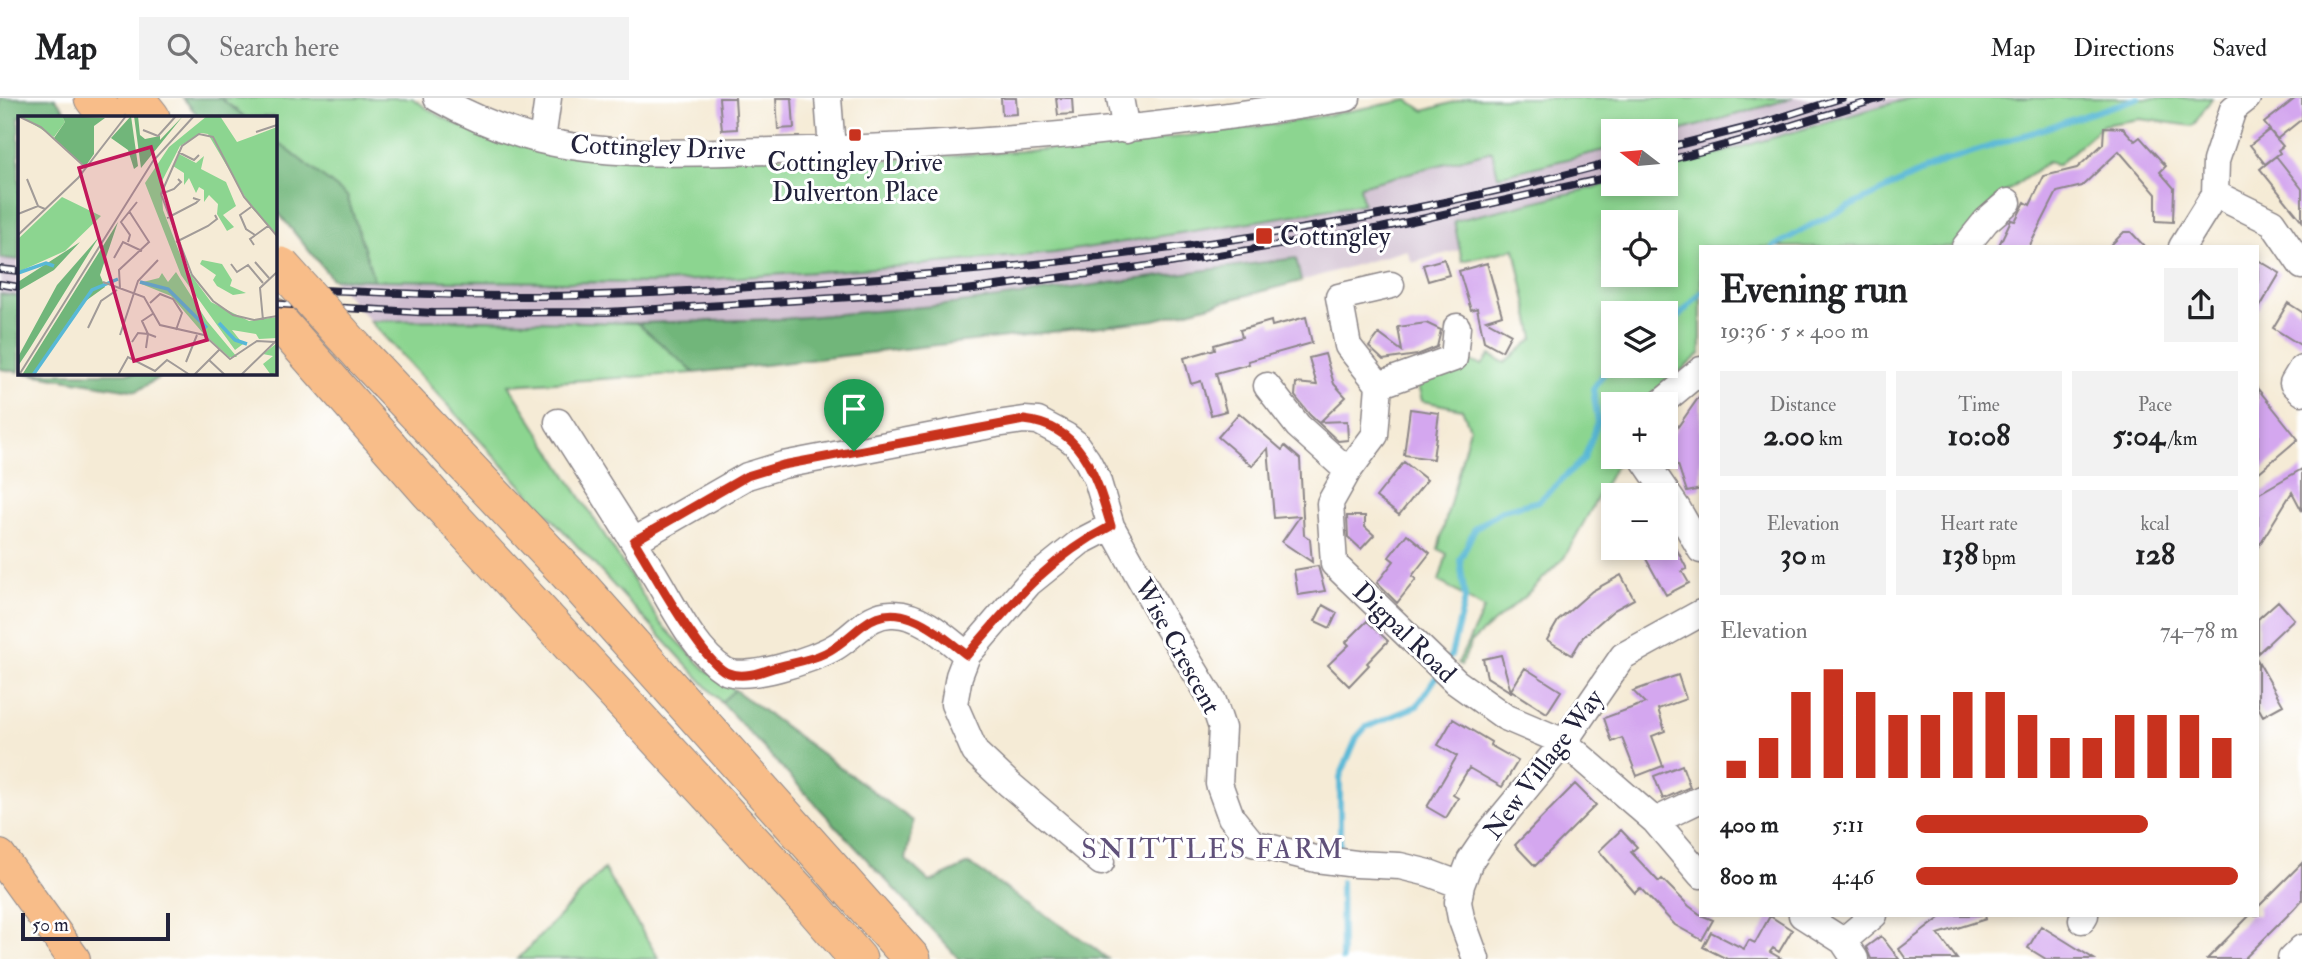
<!DOCTYPE html>
<html lang="en">
<head>
<meta charset="utf-8">
<style>
	:root { --surface:#fff; --page:#f2f2f2; --text:#202124; --muted:#757577; --line:#e0e0e0; --accent:#c8321e }
	body { margin:0; font-family:"IM FELL Double Pica",serif; background:var(--page); color:var(--text); height:100vh; display:flex; flex-direction:column; font-size:26px; white-space:nowrap }
	* { box-sizing:border-box; margin:0 }
	p { font-size:23px; color:var(--muted) }
	.icon { flex:none; width:38px; height:38px; fill:none; stroke:currentColor; stroke-width:2; stroke-linecap:round; stroke-linejoin:round }
	.map { position:relative; flex:1; overflow:hidden }
	.sheet { position:absolute; left:1699px; top:147px; width:560px; height:672px; display:flex; flex-direction:column; background:var(--surface); border-radius:0px; box-shadow:0 4px 10px #0003 }
	.sheet>* { flex:none }
	.needle { width:46px; rotate:286deg }
	.tools { position:absolute; left:1601px; top:21px; display:grid; gap:14px }
	.tools a { display:grid; place-items:center; width:77px; height:77px; border-radius:0px; background:var(--surface); box-shadow:0 4px 10px #0003; font-size:35px }
	.scale { position:absolute; left:21px; bottom:18px; width:149px; box-sizing:border-box; padding-left:7px; border:4px solid #22223b; border-top:0; font-size:19px; line-height:24px; white-space:nowrap; color:#22223b; -webkit-text-stroke:5px #fff; paint-order:stroke }
	.pin { position:absolute; display:grid; place-items:center; width:60px; height:60px; color:#fff; margin:-72px -30px; border-radius:50% 50% 50% 0; rotate:-45deg; box-shadow:0 0 7px #0007 }
	.pin .icon { rotate:45deg }
	.round { display:grid; place-items:center; flex:none; width:74px; height:74px; border-radius:0px; background:var(--page) }
	.head { display:flex; align-items:center; justify-content:space-between; height:119px; padding:0 21px }
	h1 { font-size:38px; font-weight:700; line-height:52px }
	.stats { display:grid; grid-template-columns:repeat(3,1fr); gap:10px; height:119px; padding:7px 21px }
	.stats div { display:grid; align-content:center; border-radius:0px; background:var(--page); text-align:center }
	.stats b { font-size:30px; font-weight:700 }
	.stats small { font-size:19px; font-weight:400 }
	.stats p { font-size:19px }
	.chart { height:196px; padding:14px 21px }
	.chart p { display:flex; justify-content:space-between }
	.chart svg { width:100%; height:126px; margin-top:7px; stroke:var(--accent); stroke-width:6 }
	ul { padding:0 21px; list-style:none; font-size:23px }
	li { display:grid; grid-template-columns:112px 84px 1fr; align-items:center; height:52px }
	li i { height:18px; border-radius:9px; background:var(--accent) }
	header { display:flex; align-items:center; gap:42px; box-sizing:border-box; height:98px; padding:0 35px; background:var(--surface); border-bottom:2px solid var(--line) }
	header strong { font-size:33px }
	nav { display:flex; gap:38px; margin-inline-start:auto; font-size:24px }
	.search { width:490px; height:63px; background:var(--page); display:flex; align-items:center; gap:18px; box-sizing:border-box; padding:0 24px; border-radius:0px; color:var(--muted); font-size:26px }
	.map>svg:first-child { display:block }
	.industrial { fill:#cfbdcf }
	.green { fill:#8cd590; stroke:#577c66; stroke-width:2; fill-rule:evenodd }
	.forest { fill:#71b67a; stroke:#4a6c5a; stroke-width:2 }
	.lines { fill:none; stroke-linecap:round; stroke-linejoin:round }
	.stream { stroke:#58b8d6; stroke-width:6 }
	.building { fill:#d4a7ef }
	.minor-casing { stroke:#8c8688; stroke-width:29 }
	.major-casing { stroke:#8c8688; stroke-width:34 }
	.highway-casing { stroke:#8c8688; stroke-width:39 }
	.minor { stroke:#fff; stroke-width:26 }
	.major { stroke:#f8bd89; stroke-width:32 }
	.highway { stroke:#f8bd89; stroke-width:37 }
	.rail-casing { stroke:#22223b; stroke-width:8 }
	.rail { stroke:#fff; stroke-width:5; stroke-dasharray:16; stroke-linecap:butt }
	.highway-bridge-casing { stroke:#8c8688; stroke-width:39; stroke-linecap:butt }
	.highway-bridge { stroke:#f8bd89; stroke-width:37 }
	.route-casing { stroke:#fff; stroke-width:14 }
	.route { stroke:#c8321e; stroke-width:9 }
	.poi-dot { fill:#c8321e; stroke:#fff; stroke-width:2.5 }
	.labels { text-anchor:middle; stroke-width:6; stroke-linejoin:round; paint-order:stroke }
	.street-label { font-size:26px; fill:#22223b; stroke:#fff }
	.poi-label { font-size:26px; fill:#22223b; stroke:#fff }
	.neighbourhood-label { font-size:28px; letter-spacing:2px; fill:#60517a; stroke:#fff }
	.inset-river { fill:none; stroke:#58b8d6; stroke-width:3.5 }
	.inset-road { fill:none; stroke:#a19b98; stroke-width:2 }
	.view { fill:#c2185b; fill-opacity:0.15; stroke:#c2185b; stroke-width:3.5 }
	.inset-edge { fill:none; stroke:#22223b; stroke-width:3.5 }
</style>
</head>
<body>
<header>
<strong>Map</strong>
<div class="search"><svg class="icon" aria-label="search" viewBox="0 0 24 24"><circle cx="10" cy="10" r="6"/><path d="M15 15l6 6"/></svg>Search here</div>
<nav><a>Map</a><a>Directions</a><a>Saved</a></nav>
</header>
<div class="map">
<svg width="2302" height="861" viewBox="0 0 2302 861">
	<rect width="100%" height="100%" fill="#fff"/>
	<filter id="ink" filterUnits="userSpaceOnUse"><feTurbulence type="fractalNoise" baseFrequency=".0143" numOctaves="2"/><feDisplacementMap in="SourceGraphic" scale="14" xChannelSelector="R" yChannelSelector="G"/><feConvolveMatrix kernelMatrix="1 2 1 2 8 2 1 2 1" color-interpolation-filters="sRGB"/></filter>
	<filter id="wash" filterUnits="userSpaceOnUse"><feTurbulence type="fractalNoise" baseFrequency=".00686" numOctaves="4" result="noise"/><feDisplacementMap in="SourceGraphic" scale="28" xChannelSelector="R" yChannelSelector="G"/><feGaussianBlur stdDeviation="1.57" result="paint"/><feColorMatrix in="noise" values="0 0 0 0 0 0 0 0 0 0 0 0 0 0 0 0 0 1.4 0 .05"/><feComposite in="paint" operator="in"/></filter>
	<g filter="url(#wash)">
		<rect width="100%" height="100%" fill="#f5ebd6"/>
		<path class="industrial" d="M 1793,0 L 1910,0 L 1666,71 L 1666,37 Z
			M 1613,50 L 1613,85 L 1454,123 L 1459,152 L 1412,165 L 1407,152 L 1301,183 L 1295,160 L 945,207 L 782,221 L 637,225 L 477,222 L 370,223 L 332,181 L 650,185 L 768,176 L 1363,105 L 1359,88 L 1492,53 L 1498,77 Z
			M 0,160 L 19,162 L 19,198 L 0,196 Z"/>
		<path class="green" d="M 220,0 L 412,0 C 451,29 494,42 541,52 L 888,62 L 1038,52 L 1178,39 L 1284,25 L 1408,2 L 1424,13 L 1467,0 L 1793,0 L 1666,37 L 1666,33 L 1614,33 L 1613,50 L 1498,78 L 1492,53 L 1360,88 L 1363,106 L 1054,155 L 906,168 L 650,185 L 374,182 L 347,98 L 275,42 L 275,19 L 245,19 Z
			M 1910,0 L 2212,0 L 2193,28 L 2140,21 L 2103,27 L 2057,68 L 2048,64 L 1995,102 L 1952,149 L 1701,149 L 1701,255 L 1649,301 L 1646,306 L 1614,306 L 1614,359 L 1631,359 L 1618,363 L 1564,460 L 1525,498 L 1472,543 L 1461,567 L 1458,565 L 1484,511 L 1439,483 L 1447,456 L 1438,451 L 1470,330 L 1462,311 L 1422,303 L 1417,284 L 1465,262 L 1482,267 L 1490,257 L 1505,265 L 1534,240 L 1515,151 L 1462,163 L 1454,123 L 1613,85 L 1666,86 L 1666,71 ZM 1614,124 L 1666,124 L 1666,177 L 1614,177 ZM 1614,215 L 1666,215 L 1666,268 L 1614,268 Z
			M 477,222 L 637,225 L 695,275 L 509,287 L 661,526 L 705,571 L 735,592 L 721,604 L 370,223 Z
			M 604,771 L 659,861 L 518,861 Z"/>
		<path class="forest" d="M 0,0 L 55,0 L 70,19 L 19,19 L 19,162 L 0,160 Z
			M 183,0 L 220,0 L 245,19 L 199,19 Z
			M 275,42 L 347,98 L 374,182 L 332,181 L 275,111 Z
			M 1296,160 L 1301,183 L 1154,222 L 695,275 L 637,225 L 782,221 L 945,207 Z
			M 0,196 L 19,198 L 19,274 L 0,271 Z
			M 25,275 L 166,275 L 137,293 Z
			M 735,592 L 913,723 L 906,762 L 930,784 L 969,766 L 1089,846 L 1108,861 L 959,861 L 721,604 Z"/>
		<g class="lines">
			<path class="stream" d="M 1773,149 L 1811,127 L 1942,64 L 2138,0
				M 1666,232 L 1701,195
				M 1445,566 L 1451,557 L 1465,501 L 1460,462 L 1475,430 L 1503,412 L 1539,403 L 1584,361 L 1598,324 L 1593,291 L 1610,267 L 1614,266
				M 1340,749 L 1340,679 L 1357,639 L 1366,629 L 1417,608 L 1439,575
				M 1341,784 L 1342,861"/>
		</g>
		<g id="blocks">
			<path class="building" d="M 719,0 L 735,0 L 737,31 L 722,32 Z
				M 776,0 L 792,0 L 794,30 L 778,31 Z
				M 1001,0 L 1016,0 L 1017,16 L 1002,17 Z
				M 1056,0 L 1072,0 L 1073,16 L 1058,17 Z
				M 2296,0 L 2302,0 L 2302,21 L 2277,41 L 2264,25 Z
				M 2104,29 L 2123,30 L 2135,43 L 2140,39 L 2166,68 L 2160,74 L 2174,90 L 2173,124 L 2156,123 L 2156,96 L 2119,53 L 2082,88 L 2057,94 L 2029,149 L 1998,149 L 2011,122 L 2015,123 L 2025,104 L 2030,107 L 2044,78 L 2077,70 L 2103,46 Z
				M 2269,32 L 2283,48 L 2278,52 L 2280,55 L 2265,66 L 2250,47 Z
				M 2276,58 L 2302,91 L 2302,123 L 2260,71 Z
				M 2124,134 L 2131,134 L 2145,149 L 2109,149 Z
				M 1444,161 L 1449,177 L 1428,183 L 1423,167 Z
				M 2258,162 L 2280,175 L 2258,212 Z
				M 1487,165 L 1502,217 L 1486,222 L 1511,236 L 1502,253 L 1484,243 L 1477,210 L 1471,212 L 1459,173 Z
				M 2288,205 L 2302,214 L 2302,248 L 2273,230 Z
				M 1306,219 L 1312,245 L 1248,263 L 1249,266 L 1216,275 L 1226,313 L 1211,317 L 1201,283 L 1191,286 L 1184,260 L 1215,251 L 1214,247 L 1242,239 L 1240,232 L 1271,223 L 1272,228 Z
				M 1426,225 L 1441,232 L 1437,249 L 1417,257 L 1383,262 L 1369,249 L 1379,236 L 1402,253 L 1398,229 Z
				M 1325,256 L 1334,286 L 1346,299 L 1320,324 L 1347,323 L 1348,342 L 1338,343 L 1310,317 L 1295,298 L 1296,285 L 1317,287 L 1309,260 Z
				M 2258,291 L 2298,341 L 2258,375 Z
				M 1701,296 L 1701,391 L 1687,394 L 1678,367 L 1676,367 L 1675,360 L 1671,361 L 1668,343 Z
				M 1410,311 L 1439,315 L 1433,361 L 1404,357 Z
				M 1239,315 L 1282,352 L 1285,348 L 1300,361 L 1304,437 L 1310,441 L 1312,464 L 1282,444 L 1300,418 L 1274,420 L 1268,350 L 1252,368 L 1218,339 Z
				M 1404,364 L 1427,382 L 1399,417 L 1376,399 Z
				M 2302,371 L 2302,413 L 2292,394 L 2258,449 L 2258,396 Z
				M 1347,418 L 1365,418 L 1365,429 L 1374,437 L 1361,451 L 1348,439 Z
				M 1407,436 L 1430,455 L 1412,478 L 1416,481 L 1397,505 L 1377,485 L 1394,463 L 1389,459 Z
				M 1640,450 L 1676,450 L 1687,471 L 1682,473 L 1689,485 L 1666,497 Z
				M 1318,468 L 1325,493 L 1298,497 L 1294,472 Z
				M 1621,477 L 1634,501 L 1614,512 L 1583,539 L 1572,557 L 1547,542 L 1558,523 L 1592,493 Z
				M 2278,503 L 2294,521 L 2258,555 L 2258,521 Z
				M 1323,507 L 1337,515 L 1330,530 L 1315,523 Z
				M 1367,523 L 1388,543 L 1367,565 L 1369,567 L 1349,588 L 1328,567 L 1349,547 L 1346,544 Z
				M 1501,557 L 1511,594 L 1487,579 L 1483,561 Z
				M 2258,563 L 2283,607 L 2263,618 L 2258,609 Z
				M 1525,570 L 1561,593 L 1547,615 L 1511,592 Z
				M 1678,577 L 1686,601 L 1658,611 L 1665,633 L 1652,638 L 1663,668 L 1637,678 L 1622,640 L 1612,644 L 1604,620 L 1645,605 L 1633,593 Z
				M 1453,621 L 1491,644 L 1490,647 L 1518,663 L 1502,689 L 1469,670 L 1453,697 L 1458,700 L 1446,720 L 1427,709 L 1457,658 L 1438,647 Z
				M 1682,667 L 1690,689 L 1663,701 L 1654,678 Z
				M 1575,686 L 1596,707 L 1535,768 L 1515,747 Z
				M 1621,732 L 1637,749 L 1631,754 L 1659,784 L 1662,781 L 1689,808 L 1701,817 L 1713,822 L 1702,842 L 1675,827 L 1640,790 L 1635,795 L 1599,753 Z
				M 2302,765 L 2302,802 L 2294,811 L 2244,861 L 2207,861 L 2250,817 L 2258,817 L 2258,809 Z
				M 1944,817 L 1985,817 L 1986,821 L 1938,836 L 1957,861 L 1906,861 L 1899,851 Z
				M 1770,818 L 1792,832 L 1779,854 L 1773,850 L 1770,854 L 1782,861 L 1727,861 L 1703,849 L 1711,834 L 1744,851 L 1749,842 L 1755,845 Z
				M 2041,828 L 2067,844 L 2094,861 L 2046,861 L 2028,850 Z
				M 1881,838 L 1899,861 L 1871,861 L 1866,849 Z"/>
		</g>
	</g>
	<g filter="url(#ink)">
		<use href="#blocks" fill-opacity="0" stroke="#8c8688" stroke-width="2"/>
		<g class="lines">
			<defs>
				<path id="minor" d="M 437,0 C 469,18 505,33 540,42 C 615,60 697,54 773,53 C 965,49 1157,32 1347,0
					M 828,0 L 832,51
					M 1120,0 L 1126,32
					M 542,42 L 548,0
					M 2215,96 L 2272,124 L 2302,168
					M 1965,149 L 1986,123 L 2008,104
					M 2182,149 L 2215,96 L 2216,63 L 2233,11 L 2247,0
					M 2302,270 L 2293,285 L 2302,294
					M 1379,287 L 1454,260 L 1457,229
					M 1267,288 L 1298,328 L 1348,373 L 1330,405 L 1334,466 L 1456,584 L 1505,619 L 1564,644 L 1655,723 L 1701,777
					M 1660,306 L 1701,272
					M 558,324 C 590,374 621,423 652,473 C 671,503 694,553 724,572 C 744,585 815,561 835,549 C 855,538 869,514 894,516 C 923,517 946,540 967,557
					M 1645,359 L 1644,362 L 1677,410 L 1701,452
					M 1348,373 L 1375,337 L 1379,287 L 1348,248 L 1339,199 L 1391,187
					M 634,443 L 747,378 L 783,367 L 996,326 L 1024,322 L 1038,323 L 1066,338 L 1075,345 L 1087,362 L 1097,381 L 1111,428 L 1161,518 L 1213,603 L 1222,630 L 1219,686 L 1231,719 L 1252,745 L 1316,761 L 1356,766 L 1400,768 L 1429,775 L 1461,787
					M 1655,723 L 1701,701
					M 1101,764 L 1008,685 L 975,654 L 954,606 L 959,578 L 967,557 L 1029,485 L 1080,444 L 1111,428
					M 1802,817 L 1843,843 L 1855,861
					M 2082,822 L 2085,817
					M 1843,843 L 1874,817
					M 1476,861 L 1461,820 L 1458,804 L 1461,787 L 1470,763 L 1489,735 L 1564,644 L 1623,558 L 1701,515
					M 2291,861 L 2302,850"/>
				<path id="major" d="M 0,758 L 74,861"/>
				<path id="highway" d="M 93,0 L 107,19
					M 136,0 L 151,19
					M 275,219 L 430,395 L 812,808 L 858,861
					M 362,258 L 579,487 L 912,861"/>
			</defs>
			<use href="#minor" class="minor-casing"/>
			<use href="#major" class="major-casing"/>
			<use href="#highway" class="highway-casing"/>
			<use href="#minor" class="minor"/>
			<use href="#major" class="major"/>
			<use href="#highway" class="highway"/>
			<defs>
				<path id="rail" d="M 1666,50 L 1753,28 L 1842,0
					M 1666,63 L 1757,38 L 1881,0
					M 0,171 L 19,173
					M 0,186 L 19,189
					M 275,190 C 356,193 437,198 519,198 C 620,199 722,191 824,184 C 1090,166 1355,133 1614,64
					M 275,206 L 434,215 L 607,214 L 966,192 L 1170,165 L 1381,130 L 1614,78"/>
			</defs>
			<use href="#rail" class="rail-casing"/>
			<use href="#rail" class="rail"/>
			<defs>
				<path id="highway-bridge" d="M 281,168 L 362,258"/>
			</defs>
			<use href="#highway-bridge" class="highway-bridge-casing"/>
			<use href="#highway-bridge" class="highway-bridge"/>
		</g>
	</g>
	<g class="lines" filter="url(#ink)">
		<defs>
			<path id="route" d="M 1024,322 C 1083,328 1096,379 1111,428 C 1048,460 1012,505 967,557 C 938,535 900,498 863,527 C 850,537 840,548 825,555 C 809,563 790,565 773,570 C 759,575 741,581 726,574 C 701,562 651,470 634,443 L 747,378 L 783,367 Z"/>
		</defs>
		<use href="#route" class="route-casing"/>
		<use href="#route" class="route"/>
	</g>
	<g class="poi-dot">
		<rect x="848" y="30" width="14" height="14" rx="3.5"/>
		<rect x="1255" y="129" width="18" height="18" rx="3.5"/>
	</g>
	<g class="labels">
		<g class="street-label">
			<text transform="translate(658 49) rotate(2)" y="9">Cottingley Drive</text>
			<text transform="translate(1405 534) rotate(44)" y="9">Digpal Road</text>
			<text transform="translate(1178 548) rotate(61)" y="9">Wise Crescent</text>
			<text transform="translate(1543 666) rotate(-53)" y="9">New Village Way</text>
		</g>
		<g class="poi-label">
			<text x="855" y="73">Cottingley Drive<tspan x="855" dy="30">Dulverton Place</tspan></text>
			<text x="1280" y="147" text-anchor="start">Cottingley</text>
		</g>
		<g class="neighbourhood-label">
			<text x="1213" y="760">SNITTLES FARM</text>
		</g>
	</g>
	<g transform="translate(18 18)">
		<rect width="259" height="259" fill="#f5ebd6"/>
		<path d="M 2,0 L 44,0 L 47,6 L 36,21 ZM 189,0 L 202,0 L 219,26 L 259,11 L 259,120 L 233,91 L 190,18 L 183,17 L 162,30 L 143,67 L 145,94 L 167,151 L 193,186 L 231,205 L 259,201 L 259,222 L 241,223 L 238,218 L 214,214 L 225,228 L 217,234 L 163,159 L 127,67 L 151,31 ZM 161,38 L 178,47 L 186,40 L 183,53 L 208,66 L 218,90 L 205,99 L 216,111 L 209,115 L 199,98 L 200,88 L 191,79 L 186,86 L 186,74 L 181,71 L 178,77 L 171,62 L 166,69 L 166,57 L 155,50 ZM 44,81 L 83,100 L 47,135 L 0,156 L 0,123 ZM 184,144 L 204,148 L 214,164 L 212,170 L 228,177 L 215,179 L 199,170 L 195,164 L 198,159 L 182,148 ZM 158,156 L 189,205 L 219,241 L 211,241 L 184,216 L 153,180 L 121,167 L 141,162 L 144,157 L 150,166 ZM 259,227 L 259,256 L 253,259 L 245,248 L 255,240 L 245,238 Z" fill="#8cd590"/>
		<path d="M 44,0 L 87,2 L 76,10 L 76,38 L 67,51 L 36,22 L 47,6 ZM 113,0 L 120,50 L 116,53 L 110,34 L 93,22 ZM 116,0 L 120,0 L 122,19 L 127,23 L 142,20 L 142,24 L 165,0 L 123,52 ZM 100,106 L 82,159 L 87,171 L 62,189 L 14,259 L 4,259 ZM 81,121 L 12,232 L 0,250 L 0,241 L 39,169 ZM 62,126 L 36,154 L 0,175 L 0,166 Z" fill="#71b67a"/>
		<path class="inset-river" d="M 0,157 L 28,147 L 36,150M 122,166 L 150,173 L 189,212M 201,207 L 217,224 L 229,228M 15,259 L 74,174 L 100,163"/>
		<path class="inset-road" d="M 2,1 L 23,11 L 68,52M 125,14 L 140,20 L 158,0M 238,16 L 259,9M 160,36 L 176,44 L 181,39M 9,63 L 20,90M 143,78 L 156,73 L 163,66 L 160,63M 233,91 L 222,99 L 228,113 L 237,119M 0,98 L 20,90 L 27,93M 149,102 L 178,87 L 181,84 L 175,82M 0,119 L 60,62 L 108,0M 259,120 L 226,81 L 195,21 L 181,18 L 164,30 L 143,78 L 174,159 L 195,185 L 215,199 L 236,204 L 259,200M 110,126 L 112,119 L 103,106 L 119,86M 158,126 L 190,110 L 199,103 L 197,99M 236,129 L 232,123 L 250,110M 96,142 L 105,126 L 124,135M 237,146 L 251,162M 213,148 L 219,156 L 230,149 L 245,167M 85,166 L 126,181 L 142,209 L 186,219 L 212,243 L 239,225 L 257,226M 102,173 L 101,154 L 131,126 L 111,95M 132,187 L 142,178 L 155,183 L 164,197 L 158,214M 136,197 L 124,205 L 130,218 L 138,221M 245,204 L 242,172 L 259,156M 70,212 L 83,185 L 99,174M 102,219 L 120,165 L 140,144M 114,226 L 120,217 L 130,218 L 128,232M 191,244 L 207,259M 168,246 L 179,219M 1,259 L 135,45 L 176,0M 100,259 L 110,241 L 137,255 L 149,244 L 172,259M 176,259 L 201,234M 223,259 L 259,224"/>
		<path class="view" d="M 133,31 L 189,224 L 116,245 L 61,52 Z"/>
		<rect width="259" height="259" class="inset-edge"/>
	</g>
</svg>
<div class="tools">
<a><svg class="needle" viewBox="-14 -14 28 28"><path d="M0-13l5 13h-10z" fill="#e53935"/><path d="M0 13l5-13h-10z" fill="#757577"/></svg></a>
<a><svg class="icon" aria-label="locate" viewBox="0 0 24 24"><circle cx="12" cy="12" r="6"/><path d="M12 2v4M12 18v4M2 12h4M18 12h4"/></svg></a>
<a><svg class="icon" aria-label="layers" viewBox="0 0 24 24"><path d="M12 4l9 5-9 5-9-5zM3 14l9 5 9-5"/></svg></a>
<a>+</a>
<a>−</a>
</div>
<div class="scale">50 m</div>
<div class="pin" style="left:854px;top:353px;background:#1e9e55"><svg class="icon" aria-label="arrive" viewBox="0 0 24 24"><path d="M6 21V4h12l-3 4 3 4H6"/></svg></div>
<section class="sheet">
<div class="head"><div><h1>Evening run</h1><p>19:36 · 5 × 400 m</p></div><a class="round"><svg class="icon" aria-label="share" viewBox="0 0 24 24"><path d="M12 15V3M7 8l5-5 5 5M5 13v7h14v-7"/></svg></a></div>
<div class="stats">
<div><p>Distance</p><b>2.00<small> km</small></b></div>
<div><p>Time</p><b>10:08</b></div>
<div><p>Pace</p><b>5:04<small> /km</small></b></div>
</div>
<div class="stats">
<div><p>Elevation</p><b>30<small> m</small></b></div>
<div><p>Heart rate</p><b>138<small> bpm</small></b></div>
<div><p>kcal</p><b>128</b></div>
</div>
<div class="chart"><p><span>Elevation</span>74–78 m</p>
<svg viewBox="0 0 160 44" preserveAspectRatio="none"><path d="M5 44V38M15 44V30M25 44V14M35 44V6M45 44V14M55 44V22M65 44V22M75 44V14M85 44V14M95 44V22M105 44V30M115 44V30M125 44V22M135 44V22M145 44V22M155 44V30"/></svg>
</div>
<ul>
<li><b>400 m</b>5:11<i style="width:72%"></i></li>
<li><b>800 m</b>4:46<i style="width:100%"></i></li>
</ul>
</section>
</div>
</body>
</html>
